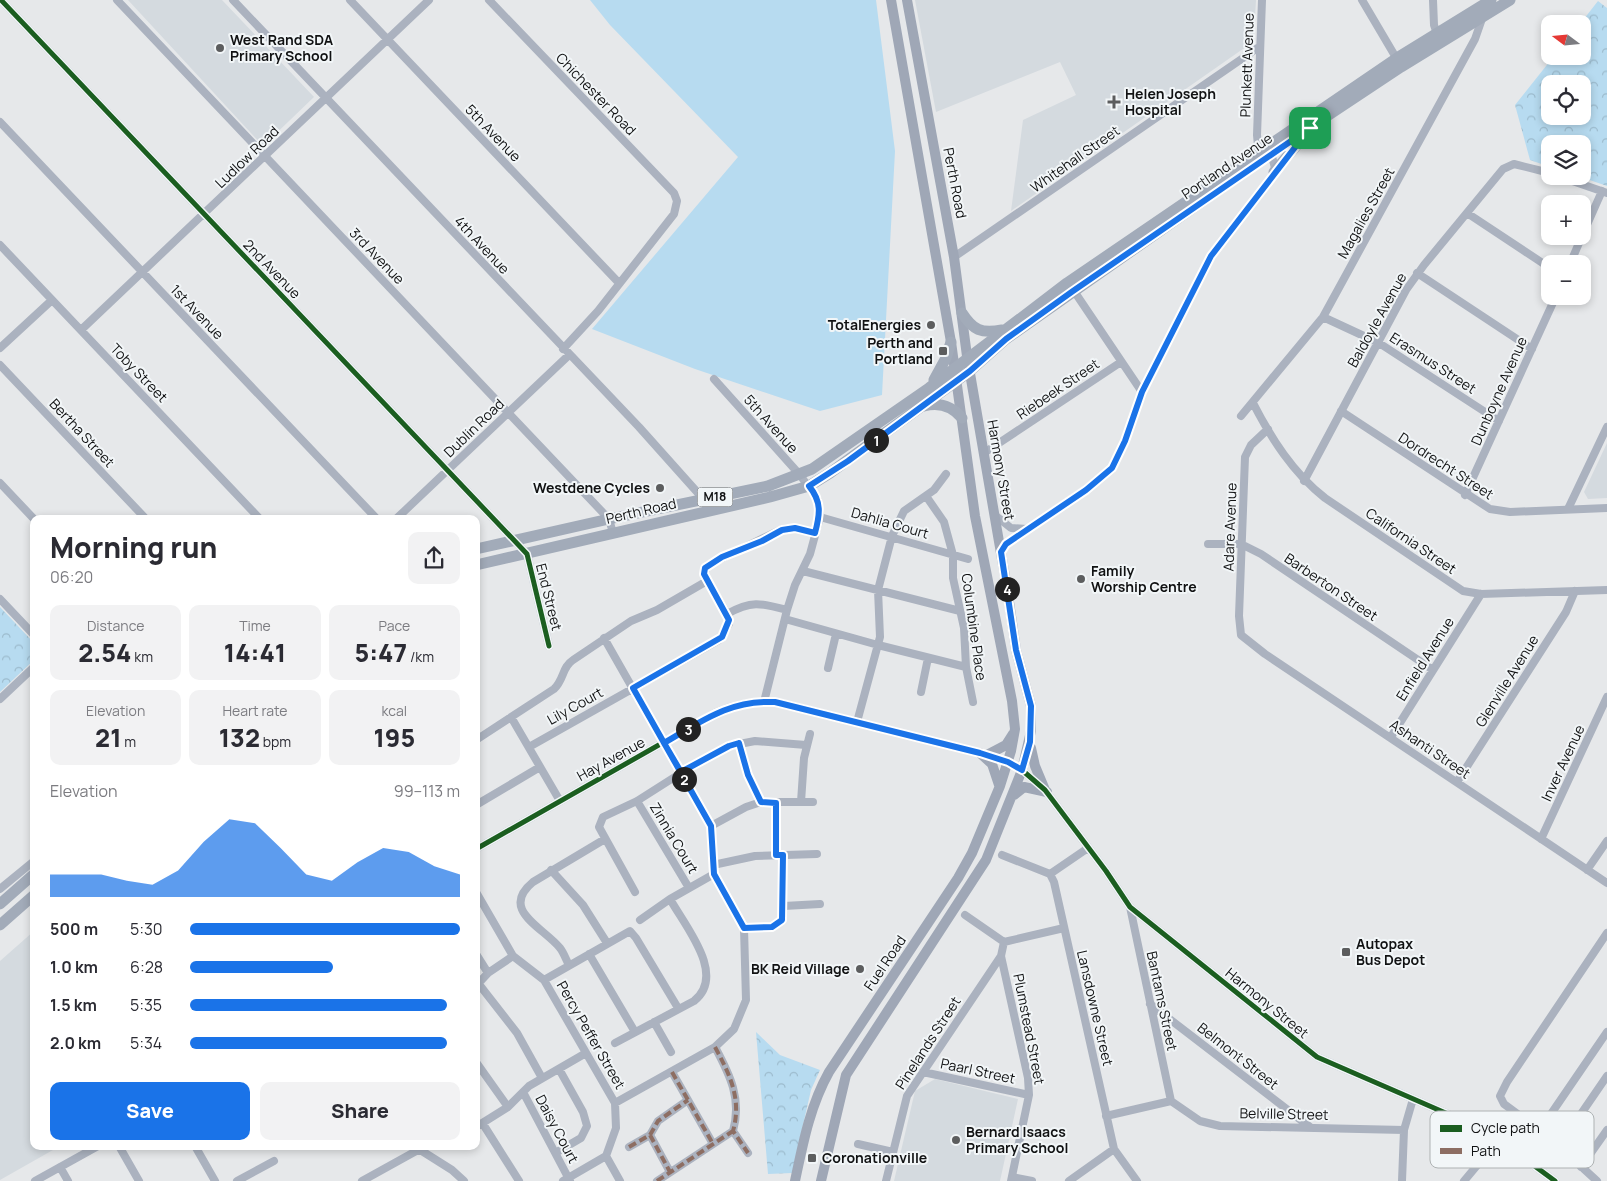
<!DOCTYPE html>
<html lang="en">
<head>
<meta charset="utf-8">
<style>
	:root { --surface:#fff; --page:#f2f2f3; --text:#2b2b33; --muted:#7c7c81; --accent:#1a73e8 }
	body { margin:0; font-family:Manrope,sans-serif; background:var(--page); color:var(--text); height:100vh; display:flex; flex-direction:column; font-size:19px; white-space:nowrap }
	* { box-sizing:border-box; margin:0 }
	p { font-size:16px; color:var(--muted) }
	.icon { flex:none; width:28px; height:28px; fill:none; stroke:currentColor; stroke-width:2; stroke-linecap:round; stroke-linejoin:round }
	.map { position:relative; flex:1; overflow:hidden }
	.drawer { position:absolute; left:30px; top:515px; width:450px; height:635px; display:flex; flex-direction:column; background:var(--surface); border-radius:10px; box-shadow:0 2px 8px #0003 }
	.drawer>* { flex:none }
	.needle { width:32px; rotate:286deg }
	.controls { position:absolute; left:1541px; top:15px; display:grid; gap:10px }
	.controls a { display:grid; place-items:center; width:50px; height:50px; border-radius:10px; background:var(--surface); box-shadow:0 2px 8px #0003; font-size:25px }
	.pin { position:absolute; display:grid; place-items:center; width:42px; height:42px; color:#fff; margin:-21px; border-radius:10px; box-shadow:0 2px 8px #0006 }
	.km { position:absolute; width:25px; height:25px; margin:-12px; border-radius:50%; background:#222; color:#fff; font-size:14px; line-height:25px; text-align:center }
	.round { display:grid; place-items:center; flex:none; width:52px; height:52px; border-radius:10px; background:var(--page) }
	.headline { display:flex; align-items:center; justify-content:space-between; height:85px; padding:0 20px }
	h1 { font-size:28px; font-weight:800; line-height:38px }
	.figures { display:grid; grid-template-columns:repeat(3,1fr); gap:8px; height:85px; padding:5px 20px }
	.figures div { display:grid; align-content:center; border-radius:10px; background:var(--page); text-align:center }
	.figures b { font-size:25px; font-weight:800 }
	.figures small { font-size:14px; font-weight:400 }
	.figures p { font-size:14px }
	.chart { height:140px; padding:10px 20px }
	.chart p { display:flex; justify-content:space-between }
	.chart svg { width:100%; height:90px; margin-top:5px; fill:var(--accent); opacity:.7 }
	.cta { display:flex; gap:10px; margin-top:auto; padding:10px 20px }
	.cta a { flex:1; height:58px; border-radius:10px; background:var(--accent); color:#fff; font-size:20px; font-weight:800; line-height:58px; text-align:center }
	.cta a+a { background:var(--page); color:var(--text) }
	ul { padding:0 20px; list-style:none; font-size:16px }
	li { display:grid; grid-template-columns:80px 60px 1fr; align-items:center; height:38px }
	li i { height:12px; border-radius:6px; background:var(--accent) }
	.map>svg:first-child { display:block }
	.built { fill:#d4dadf }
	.grass { fill:#b7dbf0 }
	.park { fill:url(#park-crowns); fill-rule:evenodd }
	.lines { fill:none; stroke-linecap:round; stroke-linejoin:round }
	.street { stroke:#abb2bf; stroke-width:8 }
	.secondary { stroke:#9fa7b6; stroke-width:10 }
	.primary { stroke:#a2abb9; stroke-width:11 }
	.quiet { stroke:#8d6e63; stroke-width:4; stroke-dasharray:8 4; stroke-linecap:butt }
	.cycleway-casing { stroke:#f2f6f8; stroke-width:8 }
	.cycleway { stroke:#1b5e20; stroke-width:5 }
	.route-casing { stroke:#fff; stroke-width:10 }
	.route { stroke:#1a73e8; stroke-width:6 }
	.poi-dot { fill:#5c5d5e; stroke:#f2f6f8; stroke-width:2 }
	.labels { text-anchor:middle; stroke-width:4; stroke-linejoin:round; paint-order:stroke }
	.shield { fill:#f2f6f8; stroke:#545658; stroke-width:1 }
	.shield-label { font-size:12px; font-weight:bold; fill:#111213 }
	.poi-label { font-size:14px; font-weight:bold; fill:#111213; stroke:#f2f6f8; text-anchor:start }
	.street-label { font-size:14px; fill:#111213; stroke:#f2f6f8 }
	.key { fill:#f2f6f8; stroke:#aeb2b3; stroke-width:1 }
	.key-label { font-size:14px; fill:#111213 }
</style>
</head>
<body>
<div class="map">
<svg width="1607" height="1181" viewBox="0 0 1607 1181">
	<defs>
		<pattern id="park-crowns" width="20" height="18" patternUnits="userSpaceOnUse" patternTransform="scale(1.25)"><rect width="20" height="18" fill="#b7dbf0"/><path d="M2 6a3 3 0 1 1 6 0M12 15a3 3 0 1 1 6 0" fill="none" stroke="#9cbbcd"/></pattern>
	</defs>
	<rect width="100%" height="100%" fill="#e6e8ea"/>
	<path class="built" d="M 128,0 L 222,0 L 314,97 L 263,146 Z
		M 915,0 L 1256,0 L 1254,33 L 1250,44 L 1011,211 L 1023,120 L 1076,95 L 1060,62 L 936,112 Z
		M 1607,443 L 1607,498 L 1588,499 L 1584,492 Z
		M 34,931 L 34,1146 L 60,1146 L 0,1180 L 0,961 Z
		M 935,1079 L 1018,1099 L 1000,1181 L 894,1181 L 915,1091 Z"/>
	<path class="grass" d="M 590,0 L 876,0 L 895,151 L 882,395 L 820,411 L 695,369 L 592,329 L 738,157 L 610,25 Z"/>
	<path class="park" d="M 1598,1 L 1607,8 L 1607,186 L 1578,176 L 1582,176 L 1582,144 L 1550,144 L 1550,167 L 1530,160 L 1515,105 L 1554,56 L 1582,56 L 1582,24 L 1580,24 ZM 1550,84 L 1582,84 L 1582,116 L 1550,116 Z
		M 0,607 L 34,643 L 34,660 L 0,692 Z
		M 756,1032 L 780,1055 L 820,1070 L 811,1090 L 792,1173 L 768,1174 Z"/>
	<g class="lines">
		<path class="street" d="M 1,0 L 527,554 L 549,646
			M 117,0 L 609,519 L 613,533
			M 233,0 L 639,427 L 706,502
			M 350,0 L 619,283
			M 489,0 L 674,193 L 677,201 L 674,214 L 598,311 L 563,349
			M 1362,0 L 1398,61
			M 1433,0 L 1434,25 L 1438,37
			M 0,122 L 377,519
			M 1259,156 L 1257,135 L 1262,0
			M 1558,176 L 1607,193
			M 1467,213 L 1550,268
			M 1582,236 L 1602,191
			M 0,245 L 260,519
			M 954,257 L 1259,47
			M 1570,264 L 1582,236
			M 1417,273 L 1532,349
			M 1072,288 L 1142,392
			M 1323,317 L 1379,343 L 1499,421
			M 81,330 L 429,0
			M 0,348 L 52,300
			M 0,365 L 146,519
			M 714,379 L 800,475 L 818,500 L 820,517 L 810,554 L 795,585 L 787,610 L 764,702
			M 1253,403 C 1271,438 1293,473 1325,498 L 1463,591 L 1481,594 L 1607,590
			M 1341,411 L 1490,509 L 1510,512 L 1607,508
			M 1241,416 L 1323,317 L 1475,39 L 1483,16
			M 1268,429 L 1251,445 L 1245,457 L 1239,616 L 1241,635 L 1265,654 L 1607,883
			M 984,453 L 1121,362
			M 1304,481 L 1406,290 L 1424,265 L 1503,169 L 1514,164 L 1550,173
			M 0,483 L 34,519
			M 1465,495 L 1556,296
			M 926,496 L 944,522 L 953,555 L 953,578 L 964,628 L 966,667 L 973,702
			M 1568,509 L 1607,427
			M 996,516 L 1011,528 L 1027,529
			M 820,517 L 968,559
			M 396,519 L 569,355
			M 1208,544 L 1241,544 L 1261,554 L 1433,670
			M 1001,552 L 1006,544 L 1086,489 L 1112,468 L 1125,441 L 1142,392 L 1211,256 L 1272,178 L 1275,168 L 1270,149
			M 803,571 L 960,611
			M 0,599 L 34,635
			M 727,614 L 704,574 L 708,565 L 782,529 L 795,528 L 815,533
			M 785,619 L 878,645 L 966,667
			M 604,638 L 711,826 L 714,874 L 744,928 L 746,1000 L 734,1029 L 715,1047 L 615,1103
			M 828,668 L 836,634
			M 921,692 L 928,658
			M 0,699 L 34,667
			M 511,717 L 560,801
			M 857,722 L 880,637 L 878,590 L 892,536 L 904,511 L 934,490 L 946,474
			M 1391,737 L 1481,594
			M 476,740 L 554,689 C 564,680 562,667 573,660 L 631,621 L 657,610 L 707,581
			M 739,743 L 748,775 L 761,802
			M 529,747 L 719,640 L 729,624 L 727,614 C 751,600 761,603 787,610
			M 1457,782 L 1566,612 L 1575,591
			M 637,801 L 689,888
			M 801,802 L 804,758 L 810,734
			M 476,805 L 540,767
			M 711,826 L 746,807 L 761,802 L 813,802
			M 1541,839 L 1607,697
			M 476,849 L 715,713 C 739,702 760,700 785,704 L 980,753 L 1008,762 L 1022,770 L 1045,790 L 1106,871 L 1130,907 L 1317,1057 L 1487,1131 L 1555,1181
			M 776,855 L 776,803
			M 1002,855 L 1050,874 L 1088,848
			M 713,865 L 755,856 L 817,854
			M 551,870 L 583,905 L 607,943
			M 1587,870 L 1607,841
			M 1050,874 L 1054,882 L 1114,1149 L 1137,1181
			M 0,889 L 34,861
			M 476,892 L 513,956 L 544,980 L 615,1103 L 616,1128 L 606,1156 L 620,1181
			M 635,892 L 599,827 L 603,817 L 637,801 L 681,773 L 729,746 L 755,741 L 806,745
			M 784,906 L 820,904
			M 1130,907 L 1171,1101
			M 965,915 L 1004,942 L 1064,928
			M 640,920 L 670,899 L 714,874
			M 744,928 L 772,927 L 782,920 L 783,855
			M 1004,942 L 1001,956 L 1028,1078 L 1029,1095 L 1011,1181
			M 476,954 L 488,973
			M 589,954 L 635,1032
			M 569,965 C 566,960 564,953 560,948 C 543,927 499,910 533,882 L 605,839
			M 544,980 L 630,931 L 636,938 L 678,1008
			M 478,983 L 517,1033 L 542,1078
			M 476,986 L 488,973 L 513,956
			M 1150,1004 L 1310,1127
			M 654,1022 L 671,1052
			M 615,1043 L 694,1001 C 727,975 685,926 670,899
			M 715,1047 C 730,1075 742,1099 733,1131 L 748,1153
			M 476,1062 L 508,1107
			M 672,1072 L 713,1144
			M 923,1072 L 1029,1095
			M 523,1092 L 570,1181
			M 1171,1101 L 1200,1121 L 1220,1126 L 1404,1130
			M 1106,1116 L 1171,1101
			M 483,1124 L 519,1181
			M 476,1127 L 508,1107 L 529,1086 L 586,1053
			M 1540,1130 L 1607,1032
			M 650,1135 L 670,1172
			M 858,1144 L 893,1152
			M 119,1146 L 139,1181
			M 195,1146 L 215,1181
			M 414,1146 L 452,1170 L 464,1181
			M 1559,1146 L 1607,1076
			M 629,1147 L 650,1135 L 658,1121 L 688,1100
			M 557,1152 L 581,1138 L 587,1126 L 583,1112 L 559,1069
			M 60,1167 L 68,1181
			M 1581,1167 L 1607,1130
			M 1012,1177 L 1032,1181
			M 35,1181 L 98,1146
			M 237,1181 L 274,1161
			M 362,1181 L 418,1150
			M 563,1181 L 606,1156
			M 657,1181 L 733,1131
			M 886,1181 L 907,1096 L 1001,956
			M 1069,1181 L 1114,1149
			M 1402,1181 L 1404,1130 L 1413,1099
			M 1464,1181 L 1500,1138
			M 1597,1181 L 1549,1137 L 1504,1104 L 1500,1096 L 1507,1082 L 1607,933"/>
		<path class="secondary" d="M 1031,748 L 1035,766 L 1045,790
			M 980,753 L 992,764 L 999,785
			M 987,755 L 1006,745 L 1013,734
			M 1014,795 L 1024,787 L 1047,792
			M 795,1181 C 803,1143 810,1106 829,1072 L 958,878 L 972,853 L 1000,786 L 1011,751 L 1015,729 L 1012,701 L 975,516 L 951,342 L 891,0
			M 821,1181 L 846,1075 L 986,860 L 1022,770 L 1031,731 L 1031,706 L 1016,650 L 1007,588 L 967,356 L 954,257 L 907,0"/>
		<path class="primary" d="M 1274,172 L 1307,133
			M 962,313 C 973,330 981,334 1002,330
			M 934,380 L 946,358 L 951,342
			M 924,406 C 939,402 952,406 962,418
			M 476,549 L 609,519 L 768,486 L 812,469 L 929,388 L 1067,283 L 1397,58 L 1491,0
			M 476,565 L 770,497 L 809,486 L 830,473 L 970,371 L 1006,339 L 1261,160 L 1401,67 L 1510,0
			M 0,904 L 34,874
			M 0,925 L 34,895"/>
		<path class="quiet" d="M 715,1047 C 730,1075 742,1099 733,1131 L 748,1153
			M 672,1072 L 713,1144
			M 650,1135 L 670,1172
			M 629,1147 L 650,1135 L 658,1121 L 688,1100
			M 657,1181 L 733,1131"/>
		<defs>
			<path id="cycleway" d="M 1,0 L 527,554 L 549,646
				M 476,849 L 715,713 C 739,702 760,700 785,704 L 980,753 L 1008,762 L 1022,770 L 1045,790 L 1106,871 L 1130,907 L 1317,1057 L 1487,1131 L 1555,1181"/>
		</defs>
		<use href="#cycleway" class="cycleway-casing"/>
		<use href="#cycleway" class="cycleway"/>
	</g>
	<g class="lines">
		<defs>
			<path id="route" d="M 1310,128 L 1073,291 L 1006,339 L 970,371 L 848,461 L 809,486 C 822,502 820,514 815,533 L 795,528 L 782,530 L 762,541 L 722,557 L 705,568 L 704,574 L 729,620 L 722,637 L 633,688 L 711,826 L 714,874 L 744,928 L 772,927 L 782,920 L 783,855 L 776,855 L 776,803 L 761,802 L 748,775 L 739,743 L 729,746 L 681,772 L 664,743 C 702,721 729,700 775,702 L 980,753 L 1008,762 L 1022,770 L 1030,742 L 1031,706 L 1016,650 L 1001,552 L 1006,544 L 1086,490 L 1112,468 L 1125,441 L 1142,392 L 1211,256 L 1310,128"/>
		</defs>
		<use href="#route" class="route-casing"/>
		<use href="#route" class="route"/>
	</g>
	<g class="poi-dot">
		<circle cx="220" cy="48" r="5"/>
		<path d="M1111.5 94.5h5v5h5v5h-5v5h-5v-5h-5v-5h5z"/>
		<circle cx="931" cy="325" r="5"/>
		<rect x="938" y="346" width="10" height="10" rx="2.5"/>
		<circle cx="660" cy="488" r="5"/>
		<circle cx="1081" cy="579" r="5"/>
		<rect x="1341" y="947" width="10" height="10" rx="2.5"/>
		<circle cx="860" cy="969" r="5"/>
		<circle cx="956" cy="1140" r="5"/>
		<rect x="807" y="1153" width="10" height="10" rx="2.5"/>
	</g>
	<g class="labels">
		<rect class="shield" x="697.5" y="487.5" width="35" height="19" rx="4"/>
		<g class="shield-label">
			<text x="715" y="501">M18</text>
		</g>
		<g class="poi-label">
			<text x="230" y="45">West Rand SDA<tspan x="230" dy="16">Primary School</tspan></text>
			<text x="1125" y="99">Helen Joseph<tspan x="1125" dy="16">Hospital</tspan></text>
			<text x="921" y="330" text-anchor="end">TotalEnergies</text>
			<text x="933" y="348" text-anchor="end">Perth and<tspan x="933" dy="16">Portland</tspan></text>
			<text x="650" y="493" text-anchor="end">Westdene Cycles</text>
			<text x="1091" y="576">Family<tspan x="1091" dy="16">Worship Centre</tspan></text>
			<text x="1356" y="949">Autopax<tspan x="1356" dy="16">Bus Depot</tspan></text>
			<text x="850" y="974" text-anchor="end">BK Reid Village</text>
			<text x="966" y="1137">Bernard Isaacs<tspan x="966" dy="16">Primary School</tspan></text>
			<text x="822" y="1163">Coronationville</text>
		</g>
		<g class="street-label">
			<text transform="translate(1247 65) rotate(-88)" y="5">Plunkett Avenue</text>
			<text transform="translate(596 94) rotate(46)" y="5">Chichester Road</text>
			<text transform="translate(493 133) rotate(46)" y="5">5th Avenue</text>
			<text transform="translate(247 157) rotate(-44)" y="5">Ludlow Road</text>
			<text transform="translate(1075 159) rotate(-35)" y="5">Whitehall Street</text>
			<text transform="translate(1227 166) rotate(-34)" y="5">Portland Avenue</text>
			<text transform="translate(955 183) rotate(79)" y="5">Perth Road</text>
			<text transform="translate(1366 213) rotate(-61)" y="5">Magalies Street</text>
			<text transform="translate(482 245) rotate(47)" y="5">4th Avenue</text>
			<text transform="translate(377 256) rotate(46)" y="5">3rd Avenue</text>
			<text transform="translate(272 269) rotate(46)" y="5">2nd Avenue</text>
			<text transform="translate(197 312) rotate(46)" y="5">1st Avenue</text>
			<text transform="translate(1377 320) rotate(-61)" y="5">Baldoyle Avenue</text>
			<text transform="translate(1433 363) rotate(33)" y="5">Erasmus Street</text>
			<text transform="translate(139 373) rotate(46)" y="5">Toby Street</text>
			<text transform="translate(1058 389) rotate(-34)" y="5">Riebeek Street</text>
			<text transform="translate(1499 391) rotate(-66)" y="5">Dunboyne Avenue</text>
			<text transform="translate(771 424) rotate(48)" y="5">5th Avenue</text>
			<text transform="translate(474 428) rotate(-44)" y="5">Dublin Road</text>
			<text transform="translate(82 433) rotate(47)" y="5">Bertha Street</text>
			<text transform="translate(1446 466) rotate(33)" y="5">Dordrecht Street</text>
			<text transform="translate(1001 470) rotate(80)" y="5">Harmony Street</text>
			<text transform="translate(641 511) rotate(-13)" y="5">Perth Road</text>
			<text transform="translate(890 523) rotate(16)" y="5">Dahlia Court</text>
			<text transform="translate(1230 527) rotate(-88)" y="5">Adare Avenue</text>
			<text transform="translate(1411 541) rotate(34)" y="5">California Street</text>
			<text transform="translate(1331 587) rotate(34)" y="5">Barberton Street</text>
			<text transform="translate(549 597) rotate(76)" y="5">End Street</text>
			<text transform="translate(974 627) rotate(82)" y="5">Columbine Place</text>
			<text transform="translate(1425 659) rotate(-58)" y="5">Enfield Avenue</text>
			<text transform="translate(1507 681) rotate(-58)" y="5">Glenville Avenue</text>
			<text transform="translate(575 706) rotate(-29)" y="5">Lily Court</text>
			<text transform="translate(1430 749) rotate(34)" y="5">Ashanti Street</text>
			<text transform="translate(611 759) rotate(-29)" y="5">Hay Avenue</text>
			<text transform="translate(1563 763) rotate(-65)" y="5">Inver Avenue</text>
			<text transform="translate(674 838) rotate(59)" y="5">Zinnia Court</text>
			<text transform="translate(885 963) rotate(-56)" y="5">Fuel Road</text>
			<text transform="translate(1162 1001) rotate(78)" y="5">Bantams Street</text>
			<text transform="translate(1267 1003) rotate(39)" y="5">Harmony Street</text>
			<text transform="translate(1095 1008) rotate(77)" y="5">Lansdowne Street</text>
			<text transform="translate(1029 1029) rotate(79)" y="5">Plumstead Street</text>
			<text transform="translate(591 1035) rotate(60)" y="5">Percy Peffer Street</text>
			<text transform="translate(928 1043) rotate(-57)" y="5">Pinelands Street</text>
			<text transform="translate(1238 1056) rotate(38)" y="5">Belmont Street</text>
			<text transform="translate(978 1071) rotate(12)" y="5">Paarl Street</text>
			<text transform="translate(1284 1114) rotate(1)" y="5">Belville Street</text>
			<text transform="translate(557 1129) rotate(62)" y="5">Daisy Court</text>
		</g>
	</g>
	<rect x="1430" y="1111" width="164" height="57" rx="8" class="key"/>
	<rect x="1440" y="1125" width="22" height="7" fill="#1b5e20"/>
	<rect x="1440" y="1148" width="22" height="6" fill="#8d6e63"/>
	<g class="key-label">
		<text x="1471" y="1133">Cycle path</text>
		<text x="1471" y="1156">Path</text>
	</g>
</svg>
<div class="controls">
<a><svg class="needle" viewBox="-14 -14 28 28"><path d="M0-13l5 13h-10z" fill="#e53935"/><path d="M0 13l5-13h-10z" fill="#7c7c81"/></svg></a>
<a><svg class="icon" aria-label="locate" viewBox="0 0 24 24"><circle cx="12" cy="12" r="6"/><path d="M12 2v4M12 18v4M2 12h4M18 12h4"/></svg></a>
<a><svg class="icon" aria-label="layers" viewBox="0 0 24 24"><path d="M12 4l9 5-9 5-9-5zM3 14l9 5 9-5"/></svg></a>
<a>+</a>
<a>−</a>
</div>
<div class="pin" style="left:1310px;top:128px;background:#1e9e55"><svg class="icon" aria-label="arrive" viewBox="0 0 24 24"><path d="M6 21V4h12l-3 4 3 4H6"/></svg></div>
<b class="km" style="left:876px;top:440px">1</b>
<b class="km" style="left:684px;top:779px">2</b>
<b class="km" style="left:688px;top:729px">3</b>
<b class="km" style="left:1007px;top:589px">4</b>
<section class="drawer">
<div class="headline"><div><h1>Morning run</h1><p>06:20</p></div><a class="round"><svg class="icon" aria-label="share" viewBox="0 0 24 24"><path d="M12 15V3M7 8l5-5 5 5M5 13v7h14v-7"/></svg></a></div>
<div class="figures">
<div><p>Distance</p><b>2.54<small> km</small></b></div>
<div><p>Time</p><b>14:41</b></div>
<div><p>Pace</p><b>5:47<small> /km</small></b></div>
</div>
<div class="figures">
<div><p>Elevation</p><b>21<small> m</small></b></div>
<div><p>Heart rate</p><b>132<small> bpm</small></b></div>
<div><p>kcal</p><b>195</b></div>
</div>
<div class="chart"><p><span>Elevation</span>99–113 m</p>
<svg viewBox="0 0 160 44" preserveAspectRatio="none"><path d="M0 44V33L10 33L20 33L30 36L40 38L50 31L60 17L70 6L80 8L90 20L100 33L110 36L120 27L130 20L140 22L150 29L160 33V44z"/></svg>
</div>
<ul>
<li><b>500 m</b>5:30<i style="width:100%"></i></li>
<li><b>1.0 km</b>6:28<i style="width:53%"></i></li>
<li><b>1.5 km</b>5:35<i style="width:95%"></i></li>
<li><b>2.0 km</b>5:34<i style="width:95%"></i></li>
</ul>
<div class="cta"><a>Save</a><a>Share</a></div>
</section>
</div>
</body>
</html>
